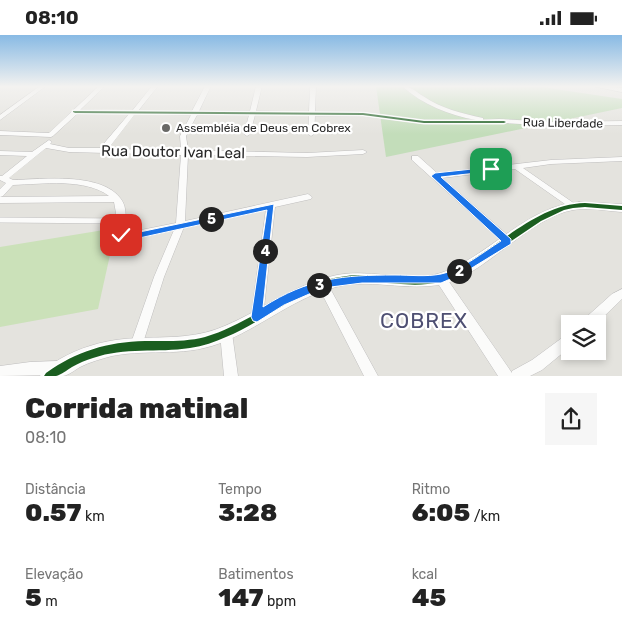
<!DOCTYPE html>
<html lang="pt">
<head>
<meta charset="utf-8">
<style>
	:root { --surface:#fff; --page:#f6f6f6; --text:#222; --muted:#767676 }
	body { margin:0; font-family:Rubik,sans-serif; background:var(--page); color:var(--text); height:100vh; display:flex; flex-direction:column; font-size:19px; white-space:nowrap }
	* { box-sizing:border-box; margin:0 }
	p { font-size:16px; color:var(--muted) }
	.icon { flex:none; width:28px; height:28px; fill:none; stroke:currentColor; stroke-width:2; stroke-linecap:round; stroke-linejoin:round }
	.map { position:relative; height:341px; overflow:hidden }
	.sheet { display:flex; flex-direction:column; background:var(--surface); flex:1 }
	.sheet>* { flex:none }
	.fabs { position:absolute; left:561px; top:280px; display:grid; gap:10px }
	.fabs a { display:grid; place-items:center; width:45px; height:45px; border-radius:0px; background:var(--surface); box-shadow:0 2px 8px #0003; font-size:25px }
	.pin { position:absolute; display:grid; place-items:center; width:42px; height:42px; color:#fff; margin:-21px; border-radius:10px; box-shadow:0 2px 8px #0006 }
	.km { position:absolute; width:25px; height:25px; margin:-12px; border-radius:50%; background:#222; color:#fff; font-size:14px; line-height:25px; text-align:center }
	.round { display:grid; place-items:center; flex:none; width:52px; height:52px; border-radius:0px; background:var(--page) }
	.summary { display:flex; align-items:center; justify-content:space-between; height:85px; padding:0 25px }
	h1 { font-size:28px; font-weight:800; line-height:38px }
	.figures { display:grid; grid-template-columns:repeat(3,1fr); gap:8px; height:85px; padding:5px 25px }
	.figures div { display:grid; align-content:center }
	.figures b { font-size:25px; font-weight:800 }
	.figures small { font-size:14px; font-weight:400 }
	.figures p { font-size:14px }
	.status { display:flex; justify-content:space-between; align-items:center; height:35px; padding:0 25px; background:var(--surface); direction:ltr }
	.status svg { height:14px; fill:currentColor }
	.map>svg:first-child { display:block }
	.green { fill:#c3ddba }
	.pitch { fill:#cbe1b9 }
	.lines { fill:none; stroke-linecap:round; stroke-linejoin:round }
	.service-casing { stroke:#bfbebe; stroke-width:6 }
	.minor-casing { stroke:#bfbebe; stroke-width:1 }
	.tertiary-casing { stroke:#bfbebe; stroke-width:1 }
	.service { stroke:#fbfbfa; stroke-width:5 }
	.minor { fill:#fbfbfa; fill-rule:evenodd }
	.tertiary { fill:#fbfbfa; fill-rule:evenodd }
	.cycleway-casing { stroke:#fff; stroke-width:3 }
	.cycleway { fill:#1b5e20; fill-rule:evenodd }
	.route { fill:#1a73e8; stroke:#fff }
	.poi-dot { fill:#696967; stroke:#fff; stroke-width:2 }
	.labels { text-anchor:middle; stroke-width:4.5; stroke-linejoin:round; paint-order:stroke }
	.far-street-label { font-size:12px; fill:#272727; stroke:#fff }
	.far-poi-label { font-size:12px; fill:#272727; stroke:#fff; text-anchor:start }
	.street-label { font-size:15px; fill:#272727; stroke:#fff }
	.near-quarter-label { font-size:21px; letter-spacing:1px; fill:#4e4f72; stroke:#fff }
</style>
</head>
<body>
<div class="status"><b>08:10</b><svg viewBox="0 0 49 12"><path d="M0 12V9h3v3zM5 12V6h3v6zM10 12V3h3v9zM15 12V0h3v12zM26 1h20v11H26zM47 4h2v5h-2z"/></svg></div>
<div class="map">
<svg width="622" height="341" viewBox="0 0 622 341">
	<rect width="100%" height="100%" fill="#e4e3de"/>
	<path class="green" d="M 376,51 L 535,51 L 622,64 L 622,73 L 386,122 Z"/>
	<path class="pitch" d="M 116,193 L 98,274 L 0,292 L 0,212 Z"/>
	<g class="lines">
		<defs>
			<path id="service" d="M 0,185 L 121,186"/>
			<path id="minor" d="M 40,51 L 46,51 L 0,85 L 0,80 Z
				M 99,51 L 105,51 L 80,75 L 132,76 L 152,51 L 158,51 L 138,76 L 192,76 L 205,51 L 211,51 L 199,76 L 250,76 L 256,51 L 262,51 L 256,76 L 309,77 L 310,51 L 316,51 L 315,77 L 363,77 L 424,85 L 476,85 C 449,80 423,70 402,51 C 411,51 416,57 423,61 C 442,74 461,78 483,83 L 483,85 L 499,84 L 553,87 L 622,86 L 622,90 L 553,91 L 506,88 L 424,89 L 363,81 L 315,81 L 314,99 L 311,101 L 308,99 L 309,80 L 255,80 L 250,99 L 247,101 L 244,99 L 249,80 L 197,80 L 186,101 L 188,115 L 307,118 L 363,115 L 367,117 L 363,119 L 307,122 L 188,120 L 185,186 L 308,159 L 312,162 L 311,164 L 275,172 L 263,282 L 261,286 L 257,287 L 253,286 L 251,282 L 266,174 L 184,192 L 164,242 L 142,311 L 140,315 L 136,317 L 132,315 L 130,311 L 154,242 L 174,195 L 125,206 L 118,202 L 116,200 L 116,178 L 114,167 L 0,168 L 0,162 L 109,161 C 86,143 41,149 13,150 L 3,161 L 0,162 L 0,154 L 6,148 L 0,145 L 0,141 L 2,141 L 27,121 L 0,120 L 0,116 L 32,117 L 49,105 L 52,107 L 50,109 L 69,113 L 100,113 L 129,79 L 77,79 L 53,101 L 51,102 L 0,100 L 0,96 L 49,98 ZM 135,79 L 191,80 L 180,101 L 181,115 L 108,114 ZM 46,113 L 69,117 L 181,120 L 176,188 L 126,198 C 125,188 128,173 121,164 C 102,137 42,144 13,145 L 9,143 Z
				M 592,51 L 605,51 L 622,53 L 622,57 Z
				M 412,121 L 418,121 L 437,138 L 551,125 L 622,122 L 622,126 L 551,129 L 523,133 L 575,169 L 576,171 L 575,173 L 572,174 L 515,134 L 442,143 L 511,203 L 513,206 L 511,209 L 505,209 L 412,125 Z
				M 441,240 L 445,241 L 512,338 L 512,336 L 532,325 L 566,300 L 570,298 L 570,312 L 542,335 L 530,341 L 498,341 L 437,247 L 436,244 L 437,241 Z
				M 322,244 L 326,246 L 378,341 L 364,341 L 317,249 L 318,246 Z
				M 622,254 L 622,264 L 596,289 L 581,289 L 583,285 L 612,259 Z
				M 226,292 L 230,294 L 232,298 L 238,341 L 224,341 L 220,298 L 222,294 Z
				M 57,326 L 62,328 L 64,333 L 62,338 L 57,340 L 0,341 L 0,331 L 30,327 Z"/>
			<path id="tertiary" d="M 579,167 L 622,169 L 622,177 C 606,176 589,172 573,175 C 532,182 492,231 453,246 C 415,260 374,242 336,252 C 296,262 265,289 228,305 C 185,324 154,313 112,321 C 101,324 90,327 80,332 C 75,335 69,340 63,341 C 56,341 47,341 40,341 C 44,332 52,329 60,324 C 79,313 102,306 124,304 C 156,301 187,305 217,294 C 259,278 293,249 337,240 C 373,233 413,250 446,236 C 492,218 527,171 579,167 Z"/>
		</defs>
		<use href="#service" class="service-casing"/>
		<use href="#minor" class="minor-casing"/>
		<use href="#tertiary" class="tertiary-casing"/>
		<use href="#service" class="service"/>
		<use href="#minor" class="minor"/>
		<use href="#tertiary" class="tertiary"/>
		<defs>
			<path id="cycleway" d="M 73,76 L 363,78 L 424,86 L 504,86 L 506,87 L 504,88 L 424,88 L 363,80 L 75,78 L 73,77 Z
				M 585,168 L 622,171 L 622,175 L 585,172 L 573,173 L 564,175 L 541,186 L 465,237 C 457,241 449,245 440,247 C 407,255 372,242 338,248 C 297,256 264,286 226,302 C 215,307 203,311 190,313 C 157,318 125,312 93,323 C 86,325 79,328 72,332 C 67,335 61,340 56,341 C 52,341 48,341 44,341 L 46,338 C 77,316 107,307 145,306 C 165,306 186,307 205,302 C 253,288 290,250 340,242 C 373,236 408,249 442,241 C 455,237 467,228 478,221 C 511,200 544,169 585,168 Z"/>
		</defs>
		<use href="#cycleway" class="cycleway-casing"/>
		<use href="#cycleway" class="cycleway"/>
	</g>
	<linearGradient id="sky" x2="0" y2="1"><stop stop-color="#88bae4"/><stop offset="0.52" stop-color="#f3f2f0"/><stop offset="1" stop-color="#f3f2f0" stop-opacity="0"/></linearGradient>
	<rect width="622" height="99" fill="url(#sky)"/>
	<path class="route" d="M 491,132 L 494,132 L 494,136 L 441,142 L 511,204 L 511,209 L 462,239 L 441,248 L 362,248 L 323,253 L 284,270 L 257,287 L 253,286 L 251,282 L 267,175 L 130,205 L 120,204 L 117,200 L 121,197 L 130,199 L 274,169 L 263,272 C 308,243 343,240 395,240 C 409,240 427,242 441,239 C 462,235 483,217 501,206 L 431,141 L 435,138 Z"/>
	<circle class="poi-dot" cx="166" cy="93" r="5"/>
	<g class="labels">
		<g class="far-street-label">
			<text transform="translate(563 88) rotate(1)" y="4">Rua Liberdade</text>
		</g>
		<g class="far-poi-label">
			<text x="176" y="97">Assembléia de Deus em Cobrex</text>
		</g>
		<g class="street-label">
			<text transform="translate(173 117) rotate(1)" y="5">Rua Doutor Ivan Leal</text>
		</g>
		<g class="near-quarter-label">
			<text x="424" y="293">COBREX</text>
		</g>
	</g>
</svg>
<div class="fabs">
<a><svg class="icon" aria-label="layers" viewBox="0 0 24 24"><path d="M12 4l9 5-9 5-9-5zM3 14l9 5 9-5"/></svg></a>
</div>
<div class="pin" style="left:491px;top:134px;background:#1e9e55"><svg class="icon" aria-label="arrive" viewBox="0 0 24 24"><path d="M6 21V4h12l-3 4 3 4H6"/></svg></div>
<div class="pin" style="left:121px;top:200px;background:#d93025"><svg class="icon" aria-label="check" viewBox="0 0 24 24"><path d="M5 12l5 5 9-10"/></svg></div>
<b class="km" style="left:459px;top:236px">2</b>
<b class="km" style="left:319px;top:250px">3</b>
<b class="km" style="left:265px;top:216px">4</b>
<b class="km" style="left:211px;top:184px">5</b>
</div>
<section class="sheet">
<div class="summary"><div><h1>Corrida matinal</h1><p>08:10</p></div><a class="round"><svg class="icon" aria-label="share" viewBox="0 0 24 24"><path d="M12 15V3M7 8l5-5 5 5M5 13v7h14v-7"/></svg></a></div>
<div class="figures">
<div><p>Distância</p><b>0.57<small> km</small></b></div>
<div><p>Tempo</p><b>3:28</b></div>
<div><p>Ritmo</p><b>6:05<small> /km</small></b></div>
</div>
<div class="figures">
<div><p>Elevação</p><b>5<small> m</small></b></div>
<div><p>Batimentos</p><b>147<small> bpm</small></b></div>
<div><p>kcal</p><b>45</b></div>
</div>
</section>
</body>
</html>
